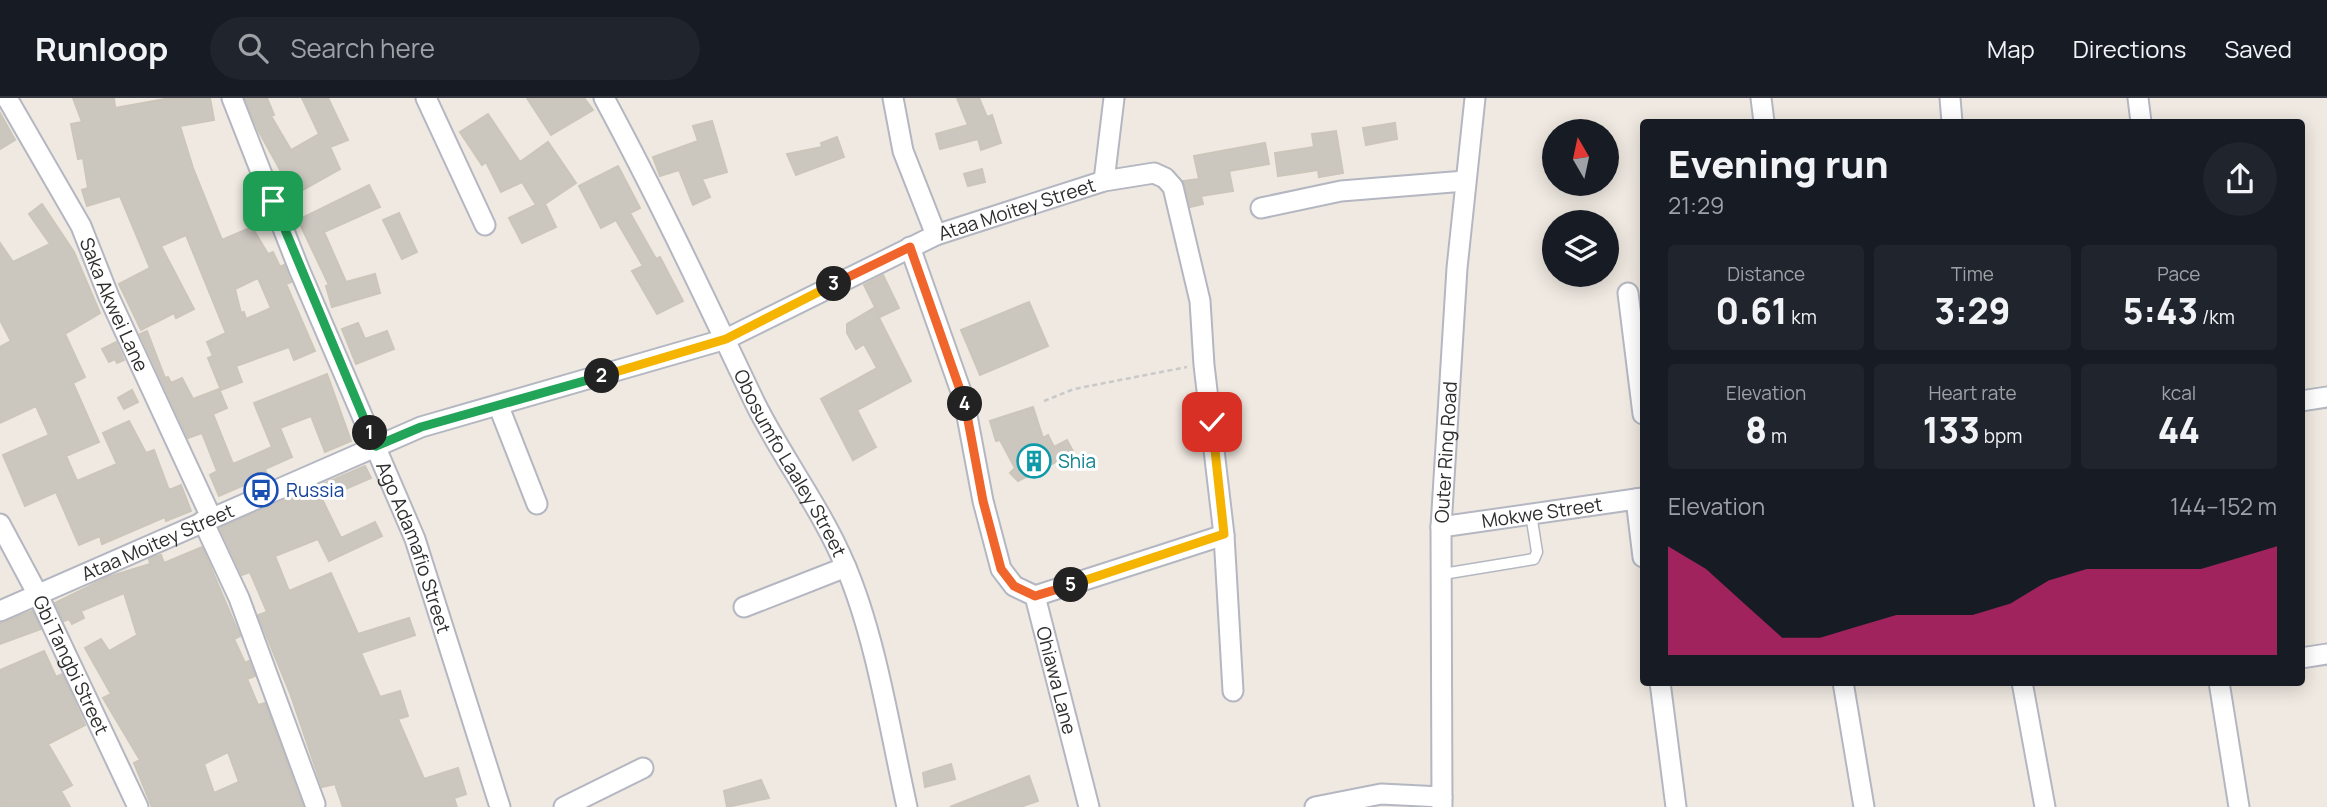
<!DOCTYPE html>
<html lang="en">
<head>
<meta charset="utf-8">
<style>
	:root { --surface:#171b24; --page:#20242c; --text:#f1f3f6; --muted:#9ea1a6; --line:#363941; --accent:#db2777 }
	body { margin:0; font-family:Manrope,sans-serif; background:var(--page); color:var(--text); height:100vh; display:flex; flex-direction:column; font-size:26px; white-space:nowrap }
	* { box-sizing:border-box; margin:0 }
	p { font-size:23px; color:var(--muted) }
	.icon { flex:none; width:38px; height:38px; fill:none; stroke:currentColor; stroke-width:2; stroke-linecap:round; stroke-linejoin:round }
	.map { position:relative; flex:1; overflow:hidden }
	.details { position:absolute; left:1640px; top:21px; width:665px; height:567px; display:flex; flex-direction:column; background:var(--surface); border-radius:7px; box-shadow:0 4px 18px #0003 }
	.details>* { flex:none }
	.needle { width:46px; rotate:351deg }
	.fabs { position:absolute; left:1542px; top:21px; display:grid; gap:14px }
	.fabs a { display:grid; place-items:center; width:77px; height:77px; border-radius:50%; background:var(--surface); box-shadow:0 4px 18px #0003; font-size:35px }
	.pin { position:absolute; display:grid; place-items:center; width:60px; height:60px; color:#fff; margin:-30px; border-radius:14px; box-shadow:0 4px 10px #0006 }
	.km { position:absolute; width:35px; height:35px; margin:-18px; border-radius:50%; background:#222; color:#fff; font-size:19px; line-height:35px; text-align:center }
	.round { display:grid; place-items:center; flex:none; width:74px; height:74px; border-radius:37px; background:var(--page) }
	.summary { display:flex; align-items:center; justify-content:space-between; height:119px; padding:0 28px }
	h1 { font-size:38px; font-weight:800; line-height:52px }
	.figures { display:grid; grid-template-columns:repeat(3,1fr); gap:10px; height:119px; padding:7px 28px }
	.figures div { display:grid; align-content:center; border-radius:7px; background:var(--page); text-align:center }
	.figures b { font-size:35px; font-weight:800 }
	.figures small { font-size:19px; font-weight:400 }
	.figures p { font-size:19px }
	.chart { height:196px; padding:14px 28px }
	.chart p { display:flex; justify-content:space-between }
	.chart svg { width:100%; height:126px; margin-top:7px; fill:var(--accent); opacity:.7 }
	header { display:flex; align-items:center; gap:42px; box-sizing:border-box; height:98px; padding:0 35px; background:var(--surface); border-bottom:2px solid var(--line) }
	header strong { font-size:33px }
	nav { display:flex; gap:38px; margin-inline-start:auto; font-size:24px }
	.search { width:490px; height:63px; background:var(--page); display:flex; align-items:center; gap:18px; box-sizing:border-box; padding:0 24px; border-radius:38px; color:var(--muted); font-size:26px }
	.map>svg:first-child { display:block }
	.building { fill:#cbc7bf; stroke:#cbc5ba; stroke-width:2; fill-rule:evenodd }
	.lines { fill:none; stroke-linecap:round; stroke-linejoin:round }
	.service-casing { stroke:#b4b7c1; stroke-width:13 }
	.minor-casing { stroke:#b4b7c1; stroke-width:23 }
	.path { stroke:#c9c9c9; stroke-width:2.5; stroke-dasharray:5 3.5; stroke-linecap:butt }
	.service { stroke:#fff; stroke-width:10 }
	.minor { stroke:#fff; stroke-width:19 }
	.split-1-casing { stroke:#fff; stroke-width:14 }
	.split-2-casing { stroke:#fff; stroke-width:14 }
	.split-3-casing { stroke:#fff; stroke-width:14 }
	.split-4-casing { stroke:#fff; stroke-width:14 }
	.split-5-casing { stroke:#fff; stroke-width:14 }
	.split-6-casing { stroke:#fff; stroke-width:14 }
	.split-1 { stroke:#22a559; stroke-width:9 }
	.split-2 { stroke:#22a559; stroke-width:9 }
	.split-3 { stroke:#f5b400; stroke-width:9 }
	.split-4 { stroke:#f0652b; stroke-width:9 }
	.split-5 { stroke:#f0652b; stroke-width:9 }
	.split-6 { stroke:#f5b400; stroke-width:9 }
	.labels { text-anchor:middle; stroke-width:6; stroke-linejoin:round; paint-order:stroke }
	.street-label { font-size:19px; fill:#2e2e2e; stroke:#fff }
	.culture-label { font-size:19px; fill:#0d838f; stroke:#fff; text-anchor:start }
	.transit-label { font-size:19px; fill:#164399; stroke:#fff; text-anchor:start }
</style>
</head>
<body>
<header>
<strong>Runloop</strong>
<div class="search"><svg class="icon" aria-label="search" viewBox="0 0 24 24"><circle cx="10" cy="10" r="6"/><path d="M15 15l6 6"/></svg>Search here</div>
<nav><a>Map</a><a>Directions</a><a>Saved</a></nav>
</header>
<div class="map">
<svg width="2327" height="709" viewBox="0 0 2327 709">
	<rect width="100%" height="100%" fill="#efe9e1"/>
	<path class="building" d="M 73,0 L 114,0 L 115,10 L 165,1 L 210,0 L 214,22 L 180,28 L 193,70 L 222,142 L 252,129 L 268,156 L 273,154 L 280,169 L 284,167 L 291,184 L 286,186 L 315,253 L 294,262 L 289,249 L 236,268 L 242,284 L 221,292 L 208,260 L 213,258 L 207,244 L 226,235 L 186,137 L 161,148 L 194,211 L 176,220 L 174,215 L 141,232 L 119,186 L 150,170 L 120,98 L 87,108 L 82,92 L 88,90 L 83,60 L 78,61 L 71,26 L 82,24 ZM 258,180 L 271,210 L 246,221 L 244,214 L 241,215 L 235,191 Z
		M 245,0 L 267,0 L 274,17 L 271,18 L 291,52 L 319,36 L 302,0 L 328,0 L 348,42 L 330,49 L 340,71 L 294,97 L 258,32 Z
		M 527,0 L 584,0 L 593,12 L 551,37 Z
		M 957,0 L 979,0 L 987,19 L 992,17 L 1001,45 L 981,52 L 978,41 L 940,51 L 936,36 L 968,27 Z
		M 0,15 L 15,42 L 0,51 Z
		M 488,16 L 520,64 L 548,44 L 576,85 L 545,106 L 556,129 L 522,145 L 509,120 L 536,107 L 522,84 L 501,94 L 486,64 L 482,67 L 460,34 Z
		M 712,23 L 727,74 L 702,81 L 710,99 L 693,107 L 679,72 L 660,78 L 653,59 L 698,43 L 693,28 Z
		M 1395,25 L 1397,41 L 1366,47 L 1363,30 Z
		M 1336,33 L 1343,75 L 1319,79 L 1318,72 L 1278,78 L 1275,55 L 1314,49 L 1312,36 Z
		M 837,39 L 844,59 L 796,77 L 787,56 L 822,49 L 821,45 Z
		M 1265,45 L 1269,66 L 1229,73 L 1233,93 L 1201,98 L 1203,106 L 1190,109 L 1183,83 L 1199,81 L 1194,58 Z
		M 618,68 L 640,110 L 630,115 L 656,161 L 660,159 L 683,203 L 657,216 L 632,173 L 643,168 L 616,122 L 601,130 L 579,88 Z
		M 982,71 L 985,84 L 968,88 L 964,76 Z
		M 369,87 L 380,109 L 324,134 L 346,184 L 375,176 L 380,195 L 332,209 L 326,188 L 329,187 L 298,122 Z
		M 42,106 L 74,154 L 100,215 L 65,236 L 85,279 L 73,285 L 99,344 L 66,358 L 77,383 L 117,366 L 103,335 L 129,323 L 146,355 L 154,352 L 169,392 L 181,387 L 191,413 L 166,423 L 165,419 L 102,446 L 100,438 L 79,447 L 56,394 L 25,408 L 3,357 L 49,337 L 36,308 L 0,325 L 0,249 L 11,243 L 0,222 L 0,145 L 13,164 L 50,146 L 29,116 Z
		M 399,115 L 417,154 L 402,161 L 383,122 Z
		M 883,177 L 899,210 L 880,219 L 864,187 Z
		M 1029,204 L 1048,248 L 980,277 L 961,232 Z
		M 874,210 L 911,283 L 857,312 L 876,349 L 853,362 L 821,301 L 877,270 L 864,246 L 856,251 L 847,235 L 847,226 Z
		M 358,225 L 365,241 L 387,233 L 394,251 L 356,266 L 342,231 Z
		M 147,233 L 165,280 L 168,279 L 171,285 L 182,280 L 193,301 L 219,291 L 227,310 L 213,316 L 233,366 L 272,349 L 254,305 L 327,276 L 351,343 L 325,354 L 311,318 L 280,330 L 292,359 L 265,371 L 267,377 L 219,398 L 210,377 L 217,373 L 202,335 L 188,340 L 140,236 Z
		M 116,244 L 124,262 L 117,265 L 115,261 L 109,264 L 102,251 Z
		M 132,292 L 138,304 L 124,311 L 118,300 Z
		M 1033,309 L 1043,340 L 1048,337 L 1054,349 L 1067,342 L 1074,355 L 1018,383 L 1010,375 L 1015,370 L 1000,342 L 996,343 L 990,323 Z
		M 365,368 L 371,380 L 322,401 L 341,440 L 375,424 L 382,438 L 329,463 L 318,441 L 275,458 L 289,493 L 331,475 L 358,536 L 409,520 L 415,537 L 361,555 L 380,599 L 400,593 L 408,618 L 398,621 L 424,681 L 458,670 L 466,696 L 454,700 L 457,709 L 343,709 L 335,686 L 322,689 L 290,595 L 258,517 L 267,514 L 250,474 L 242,477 L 220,430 Z
		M 202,449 L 240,538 L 234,541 L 245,565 L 249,563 L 255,578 L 247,581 L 258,607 L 265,605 L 303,709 L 152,709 L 134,665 L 140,662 L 103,600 L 111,596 L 85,550 L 101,541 L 109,553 L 137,537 L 124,495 L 81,513 L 84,520 L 72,526 L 69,521 L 64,523 L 55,505 L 108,479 L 150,466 L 149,461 L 154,459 L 161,457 L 164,465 ZM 228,654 L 239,684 L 214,695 L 204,666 Z
		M 32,513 L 41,531 L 0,546 L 0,525 Z
		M 44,553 L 56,579 L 62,576 L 85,627 L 48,646 L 72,687 L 61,693 L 70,709 L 0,709 L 0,572 Z
		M 951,666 L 955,681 L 925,689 L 923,675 Z
		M 1029,678 L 1038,703 L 1020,709 L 950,709 Z
		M 761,682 L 769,700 L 727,709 L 724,693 Z"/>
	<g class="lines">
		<defs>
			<path id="service" d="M 1443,476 L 1534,461 L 1537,454 L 1531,416"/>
			<g id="minor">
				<path id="s1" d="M 7,0 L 81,128 L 109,199 L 211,419"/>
				<path id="s2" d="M 232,0 L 299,171 L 415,441 L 500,709"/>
				<path d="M 426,0 L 485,127"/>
				<path id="s3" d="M 604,0 C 658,100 706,202 755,305 C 783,361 821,410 845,467 C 876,539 890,633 907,709"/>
				<path d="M 893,0 L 903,53 L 936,137"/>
				<path d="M 1761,0 L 1764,24"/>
				<path d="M 1950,0 L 1952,24"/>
				<path d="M 2138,0 L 2141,24"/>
				<path d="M 1104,83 L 1114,0"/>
				<path d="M 1261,110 L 1341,93 L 1465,83"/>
				<path id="s4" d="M 910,149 L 964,302 L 983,403 L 1001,471 L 1014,488 L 1035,498 L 1089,709"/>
				<path d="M 1628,195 L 1643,316"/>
				<path d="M 2301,303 L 2327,299"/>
				<path d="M 499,309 L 537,406"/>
				<path d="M 1636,401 L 1643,459"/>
				<path d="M 203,423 L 239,500 L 315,706"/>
				<path id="s5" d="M 0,426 L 37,495 L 138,709"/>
				<path id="s6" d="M 1441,429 L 1643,400"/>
				<path d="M 1035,498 L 1224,437"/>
				<path d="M 744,509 L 846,469"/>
				<path id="s7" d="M 0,513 L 421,329 L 726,241 L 936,137 L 1104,83 L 1154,75 L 1165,80 L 1173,89 L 1200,203 L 1204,267 L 1224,437 L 1233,593"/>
				<path d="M 2301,560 L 2327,556"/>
				<path d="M 1660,584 L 1676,709"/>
				<path d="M 1843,584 L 1864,709"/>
				<path d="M 2022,584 L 2045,709"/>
				<path d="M 2219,584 L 2239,709"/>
				<path d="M 564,709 L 643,670"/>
				<path d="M 1315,709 L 1381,696 L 1442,699"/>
				<path id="s8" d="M 1442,709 L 1441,429 L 1457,170 L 1475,0"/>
			</g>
		</defs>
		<use href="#service" class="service-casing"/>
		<use href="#minor" class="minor-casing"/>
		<path class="path" d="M 1044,303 L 1074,291 L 1187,269"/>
		<use href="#service" class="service"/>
		<use href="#minor" class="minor"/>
	</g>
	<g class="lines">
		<defs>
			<path id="split-1" d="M 273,103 L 370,335"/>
			<path id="split-2" d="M 370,335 L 376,348 L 421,329 L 602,278"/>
			<path id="split-3" d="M 602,278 L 726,241 L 834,186"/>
			<path id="split-4" d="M 834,186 L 910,149 L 965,306"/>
			<path id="split-5" d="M 965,306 L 983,403 L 1001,471 L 1014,488 L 1035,498 L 1071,487"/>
			<path id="split-6" d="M 1071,487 L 1224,436 L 1212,324"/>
		</defs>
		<use href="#split-1" class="split-1-casing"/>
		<use href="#split-2" class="split-2-casing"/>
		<use href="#split-3" class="split-3-casing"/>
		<use href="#split-4" class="split-4-casing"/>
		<use href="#split-5" class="split-5-casing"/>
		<use href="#split-6" class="split-6-casing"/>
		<use href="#split-1" class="split-1"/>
		<use href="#split-2" class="split-2"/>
		<use href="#split-3" class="split-3"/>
		<use href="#split-4" class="split-4"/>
		<use href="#split-5" class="split-5"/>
		<use href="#split-6" class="split-6"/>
	</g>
	<defs>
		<symbol id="building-ring" viewBox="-11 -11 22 22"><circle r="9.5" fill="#fff" stroke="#0f9aa8" stroke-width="1.5"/><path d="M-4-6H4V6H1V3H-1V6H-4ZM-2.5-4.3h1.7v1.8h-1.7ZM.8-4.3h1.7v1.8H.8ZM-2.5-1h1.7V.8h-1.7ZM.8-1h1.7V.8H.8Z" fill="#0f9aa8"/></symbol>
		<symbol id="bus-ring" viewBox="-11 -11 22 22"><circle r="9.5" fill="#fff" stroke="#1a4fb4" stroke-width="1.5"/><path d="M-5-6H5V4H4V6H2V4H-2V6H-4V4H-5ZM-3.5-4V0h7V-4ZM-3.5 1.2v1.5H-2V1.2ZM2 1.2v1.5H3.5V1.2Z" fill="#1a4fb4"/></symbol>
	</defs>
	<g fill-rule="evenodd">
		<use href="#building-ring" x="1015" y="344" width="38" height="38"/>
		<use href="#bus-ring" x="242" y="373" width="38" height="38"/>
	</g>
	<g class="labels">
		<g class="street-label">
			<text dy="7" stroke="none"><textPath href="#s7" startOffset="1096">Ataa Moitey Street</textPath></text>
			<text dy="7" stroke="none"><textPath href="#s1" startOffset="233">Saka Akwei Lane</textPath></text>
			<text dy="7" stroke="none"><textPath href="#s8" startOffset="355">Outer Ring Road</textPath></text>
			<text dy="7" stroke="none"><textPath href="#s3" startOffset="410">Obosumfo Laaley Street</textPath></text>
			<text dy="7" stroke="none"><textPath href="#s6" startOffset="102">Mokwe Street</textPath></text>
			<text dy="7" stroke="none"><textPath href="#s7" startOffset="172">Ataa Moitey Street</textPath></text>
			<text dy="7" stroke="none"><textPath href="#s2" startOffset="485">Ago Adamafio Street</textPath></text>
			<text dy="7" stroke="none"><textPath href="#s5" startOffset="158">Gbi Tangbi Street</textPath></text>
			<text dy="7" stroke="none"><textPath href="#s4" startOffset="467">Ohiawa Lane</textPath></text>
		</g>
		<g class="culture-label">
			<text x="1058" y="370">Shia</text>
		</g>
		<g class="transit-label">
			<text x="286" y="399">Russia</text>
		</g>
	</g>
</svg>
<div class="fabs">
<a><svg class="needle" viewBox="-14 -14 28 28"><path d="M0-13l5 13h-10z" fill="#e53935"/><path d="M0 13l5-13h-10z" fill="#9ea1a6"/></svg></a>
<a><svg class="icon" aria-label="layers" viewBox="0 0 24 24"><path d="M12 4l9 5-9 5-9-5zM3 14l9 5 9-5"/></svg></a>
</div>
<div class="pin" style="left:273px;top:103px;background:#1e9e55"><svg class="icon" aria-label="arrive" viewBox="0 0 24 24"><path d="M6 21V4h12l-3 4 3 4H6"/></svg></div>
<div class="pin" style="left:1212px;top:324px;background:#d93025"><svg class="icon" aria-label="check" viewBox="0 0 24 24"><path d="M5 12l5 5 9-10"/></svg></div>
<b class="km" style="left:370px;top:335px">1</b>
<b class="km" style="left:602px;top:278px">2</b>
<b class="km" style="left:834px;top:186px">3</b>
<b class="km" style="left:965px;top:306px">4</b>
<b class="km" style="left:1071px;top:487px">5</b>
<section class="details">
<div class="summary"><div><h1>Evening run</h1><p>21:29</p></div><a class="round"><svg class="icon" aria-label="share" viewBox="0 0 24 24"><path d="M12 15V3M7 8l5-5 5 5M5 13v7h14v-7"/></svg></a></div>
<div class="figures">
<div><p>Distance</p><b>0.61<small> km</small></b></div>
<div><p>Time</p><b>3:29</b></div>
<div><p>Pace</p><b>5:43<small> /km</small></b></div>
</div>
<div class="figures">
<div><p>Elevation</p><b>8<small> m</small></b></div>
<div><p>Heart rate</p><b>133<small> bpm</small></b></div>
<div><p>kcal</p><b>44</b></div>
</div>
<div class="chart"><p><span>Elevation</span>144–152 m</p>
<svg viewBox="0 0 160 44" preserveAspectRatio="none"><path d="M0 44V6L10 14L20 26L30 38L40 38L50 34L60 30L70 30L80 30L90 26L100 18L110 14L120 14L130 14L140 14L150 10L160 6V44z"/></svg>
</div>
</section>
</div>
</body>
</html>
